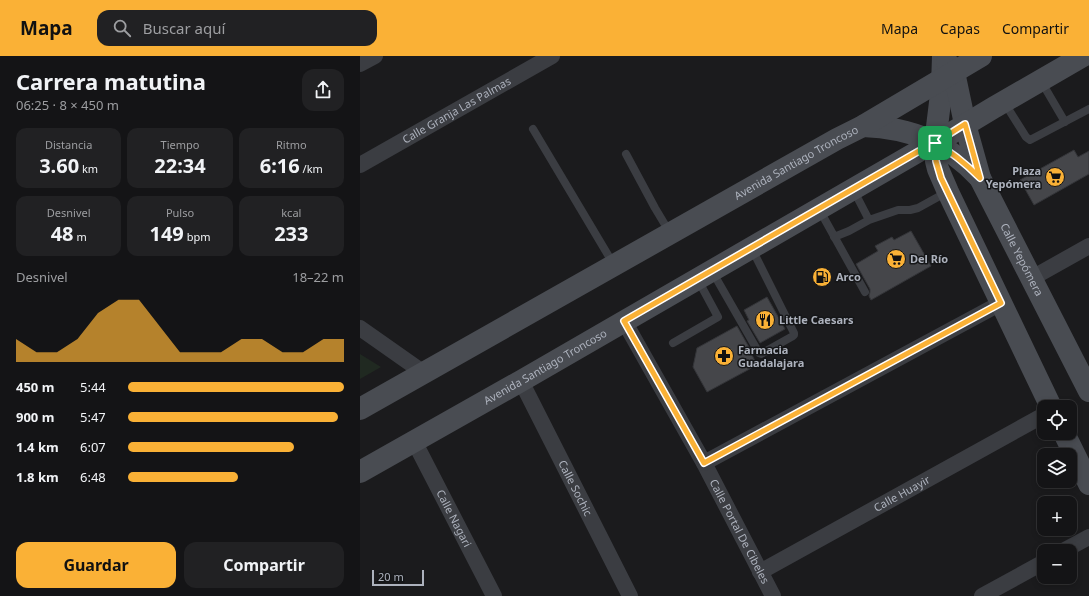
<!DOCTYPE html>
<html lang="es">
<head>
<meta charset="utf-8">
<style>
	:root { --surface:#141416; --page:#212123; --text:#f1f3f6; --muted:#9d9ea1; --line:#333335; --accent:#fab136 }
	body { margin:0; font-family:"Noto Sans",sans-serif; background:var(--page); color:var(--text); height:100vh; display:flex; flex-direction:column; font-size:15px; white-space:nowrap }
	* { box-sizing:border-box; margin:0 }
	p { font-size:13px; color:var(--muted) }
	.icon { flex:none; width:22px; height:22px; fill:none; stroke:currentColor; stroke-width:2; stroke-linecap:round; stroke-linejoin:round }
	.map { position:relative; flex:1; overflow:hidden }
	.drawer { display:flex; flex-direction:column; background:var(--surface); width:360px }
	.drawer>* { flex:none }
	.buttons { position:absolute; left:677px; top:344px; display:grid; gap:8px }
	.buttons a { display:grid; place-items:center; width:40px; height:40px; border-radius:8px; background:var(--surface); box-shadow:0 2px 6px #0003,0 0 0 1px var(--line); font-size:20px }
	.scale { position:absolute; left:12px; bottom:10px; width:52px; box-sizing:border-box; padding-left:4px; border:2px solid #adb2bd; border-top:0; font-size:11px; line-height:14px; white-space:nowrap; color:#adb2bd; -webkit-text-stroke:3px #151618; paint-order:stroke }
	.pin { position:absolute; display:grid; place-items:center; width:34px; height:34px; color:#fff; margin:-17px; border-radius:8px; box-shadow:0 2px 6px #0006 }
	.round { display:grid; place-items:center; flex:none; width:42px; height:42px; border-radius:12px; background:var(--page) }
	.overview { display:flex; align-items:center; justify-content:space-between; height:68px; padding:0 16px }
	h1 { font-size:22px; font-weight:700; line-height:30px }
	.stats { display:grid; grid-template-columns:repeat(3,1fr); gap:6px; height:68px; padding:4px 16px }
	.stats div { display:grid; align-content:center; border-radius:10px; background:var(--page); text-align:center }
	.stats b { font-size:20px; font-weight:700 }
	.stats small { font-size:11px; font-weight:400 }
	.stats p { font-size:11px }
	.chart { height:112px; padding:8px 16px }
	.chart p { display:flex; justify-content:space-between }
	.chart svg { width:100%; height:72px; margin-top:4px; fill:var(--accent); opacity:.7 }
	.button { display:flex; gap:8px; margin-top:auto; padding:8px 16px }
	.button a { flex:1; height:46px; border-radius:12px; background:var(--accent); color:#111; font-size:16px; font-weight:700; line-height:46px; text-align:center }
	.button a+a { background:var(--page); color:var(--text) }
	ul { padding:0 16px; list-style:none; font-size:13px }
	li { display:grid; grid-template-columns:64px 48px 1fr; align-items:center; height:30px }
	li i { height:10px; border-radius:5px; background:var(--accent) }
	header { display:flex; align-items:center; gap:24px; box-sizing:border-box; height:56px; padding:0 20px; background:var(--accent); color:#111 }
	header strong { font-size:19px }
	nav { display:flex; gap:22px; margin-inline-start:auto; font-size:14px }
	.search { width:280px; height:36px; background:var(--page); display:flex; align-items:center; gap:10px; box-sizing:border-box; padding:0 14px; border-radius:12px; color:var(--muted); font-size:15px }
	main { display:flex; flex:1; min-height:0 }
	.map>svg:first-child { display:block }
	.green { fill:#202921 }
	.building { fill:#45464a; stroke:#343539 }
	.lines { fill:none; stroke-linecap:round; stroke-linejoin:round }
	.lane { stroke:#3b3d42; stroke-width:8 }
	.street { stroke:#3b3d42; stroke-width:16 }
	.secondary { stroke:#494c52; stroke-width:22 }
	.route-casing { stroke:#fff; stroke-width:8 }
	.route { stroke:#fab136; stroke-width:5 }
	.labels { text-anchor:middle; stroke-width:3; stroke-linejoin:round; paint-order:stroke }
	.street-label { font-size:11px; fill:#adb2bd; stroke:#151618 }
	.poi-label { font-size:11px; font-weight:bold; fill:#adb2bd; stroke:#151618; text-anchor:start }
</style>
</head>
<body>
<header>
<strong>Mapa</strong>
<div class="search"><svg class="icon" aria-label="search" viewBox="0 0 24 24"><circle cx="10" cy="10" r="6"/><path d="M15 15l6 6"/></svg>Buscar aquí</div>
<nav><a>Mapa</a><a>Capas</a><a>Compartir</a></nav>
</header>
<main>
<section class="drawer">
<div class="overview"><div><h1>Carrera matutina</h1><p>06:25 · 8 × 450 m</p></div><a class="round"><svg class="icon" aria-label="share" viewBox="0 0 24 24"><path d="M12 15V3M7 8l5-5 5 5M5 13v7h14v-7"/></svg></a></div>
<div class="stats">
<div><p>Distancia</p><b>3.60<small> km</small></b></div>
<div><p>Tiempo</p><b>22:34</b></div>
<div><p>Ritmo</p><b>6:16<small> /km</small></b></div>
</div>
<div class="stats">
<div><p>Desnivel</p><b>48<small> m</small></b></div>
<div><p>Pulso</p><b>149<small> bpm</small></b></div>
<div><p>kcal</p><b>233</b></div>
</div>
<div class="chart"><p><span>Desnivel</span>18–22 m</p>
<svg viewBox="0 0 160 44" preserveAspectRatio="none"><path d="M0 44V30L10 38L20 38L30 30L40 14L50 6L60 6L70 22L80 38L90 38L100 38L110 30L120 30L130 38L140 38L150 30L160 30V44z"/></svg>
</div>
<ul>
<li><b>450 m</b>5:44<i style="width:100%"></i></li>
<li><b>900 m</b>5:47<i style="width:97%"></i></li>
<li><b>1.4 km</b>6:07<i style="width:77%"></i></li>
<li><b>1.8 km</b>6:48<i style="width:51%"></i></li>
</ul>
<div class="button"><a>Guardar</a><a>Compartir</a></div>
</section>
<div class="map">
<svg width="729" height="540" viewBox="0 0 729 540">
	<rect width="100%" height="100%" fill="#1b1b1d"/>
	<path class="green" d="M 0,298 L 21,311 L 0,323 Z"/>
	<path class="building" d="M 714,94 L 718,101 L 729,95 L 729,118 L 674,149 L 660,124 Z
		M 551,175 L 571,210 L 511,244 L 509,240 L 510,236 L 510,233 L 496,208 L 518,195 L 515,190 L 532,181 L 534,184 Z
		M 407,241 L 425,273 L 400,287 L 387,265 L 389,264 L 384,254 Z
		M 377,270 L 390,293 L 389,293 L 397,309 L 347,336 L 333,311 L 337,292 Z"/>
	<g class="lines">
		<path class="lane" d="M 681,25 L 705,66
			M 644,46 L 666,81 L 670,84 L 729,53
			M 173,73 L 254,209
			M 266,98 L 295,152 L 310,177
			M 494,135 L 509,164
			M 459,153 L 505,236
			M 474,181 L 489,175 L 509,164 L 538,154 L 550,154 L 558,152 L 587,136
			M 352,215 L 399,297 L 401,298 L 433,280 L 434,279 L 434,277 L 392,193
			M 313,287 L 358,261 L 338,224"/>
		<g class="street">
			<path d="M 0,8 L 15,0"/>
			<path id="s1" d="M 0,109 L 192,0"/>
			<path d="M 672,222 L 729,190"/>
			<path id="s2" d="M 264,265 L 344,407 L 413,540"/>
			<path d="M 0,272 L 64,317"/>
			<path id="s3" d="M 161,325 L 270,540"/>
			<path id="s4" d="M 54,385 L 134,540"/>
			<path d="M 344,407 L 641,247"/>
			<path d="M 703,495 L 729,481"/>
			<path id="s5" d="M 400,516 L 684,359"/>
			<path d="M 622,540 L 684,506"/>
		</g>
		<g class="secondary">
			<path d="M 583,0 L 582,30 L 575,87 L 576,105 L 578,113 L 588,136 L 691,351"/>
			<path id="s6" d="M 587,6 L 594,16 L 605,68 L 620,122 L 729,335"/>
			<path d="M 503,70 C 552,72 586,86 620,122"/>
			<path id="s7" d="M 0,353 L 477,83 L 503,70 L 621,0"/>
			<path d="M 704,377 L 729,428"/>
			<path id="s8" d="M 0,416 L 161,325 L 559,95 L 575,87 L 633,52 L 723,0"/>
		</g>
	</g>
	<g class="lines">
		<defs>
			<path id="route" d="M 575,87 L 559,95 L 264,265 L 344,407 L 641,247 L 581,122 L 576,105 L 575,87 C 592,96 606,108 620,122 L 605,68 L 575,87"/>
		</defs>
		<use href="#route" class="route-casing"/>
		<use href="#route" class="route"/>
	</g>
	<defs>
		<symbol id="supermarket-disc" viewBox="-11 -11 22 22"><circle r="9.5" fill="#fab136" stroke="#151618"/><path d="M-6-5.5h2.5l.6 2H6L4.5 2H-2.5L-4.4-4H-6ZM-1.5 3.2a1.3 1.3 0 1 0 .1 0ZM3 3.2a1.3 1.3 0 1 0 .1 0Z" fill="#111"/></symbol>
		<symbol id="fuel-disc" viewBox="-11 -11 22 22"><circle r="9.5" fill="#fab136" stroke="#151618"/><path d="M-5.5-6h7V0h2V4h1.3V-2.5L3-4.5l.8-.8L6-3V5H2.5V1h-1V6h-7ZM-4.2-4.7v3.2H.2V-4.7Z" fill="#111"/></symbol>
		<symbol id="restaurant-disc" viewBox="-11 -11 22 22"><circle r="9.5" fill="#fab136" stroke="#151618"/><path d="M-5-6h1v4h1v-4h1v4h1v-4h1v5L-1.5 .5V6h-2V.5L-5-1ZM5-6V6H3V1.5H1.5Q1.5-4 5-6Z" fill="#111"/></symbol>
		<symbol id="pharmacy-disc" viewBox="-11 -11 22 22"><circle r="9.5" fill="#fab136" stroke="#151618"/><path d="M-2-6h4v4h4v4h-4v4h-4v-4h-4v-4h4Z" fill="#111"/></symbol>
	</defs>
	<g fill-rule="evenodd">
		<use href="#supermarket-disc" x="684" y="110" width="22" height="22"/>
		<use href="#supermarket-disc" x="525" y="192" width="22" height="22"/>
		<use href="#fuel-disc" x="451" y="210" width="22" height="22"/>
		<use href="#restaurant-disc" x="394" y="253" width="22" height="22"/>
		<use href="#pharmacy-disc" x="353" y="289" width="22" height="22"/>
	</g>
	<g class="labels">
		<g class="street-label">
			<text dy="4" stroke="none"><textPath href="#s1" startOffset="111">Calle Granja Las Palmas</textPath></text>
			<text dy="4" stroke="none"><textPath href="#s7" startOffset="501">Avenida Santiago Troncoso</textPath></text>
			<text dy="4" stroke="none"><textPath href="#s6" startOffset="213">Calle Yepómera</textPath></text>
			<text dy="4" stroke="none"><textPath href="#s8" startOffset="213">Avenida Santiago Troncoso</textPath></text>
			<text dy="4" stroke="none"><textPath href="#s3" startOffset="120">Calle Sochic</textPath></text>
			<text dy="4" stroke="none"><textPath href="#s5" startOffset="162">Calle Huayir</textPath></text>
			<text dy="4" stroke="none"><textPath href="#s4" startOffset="87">Calle Nagari</textPath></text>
			<text dy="4" stroke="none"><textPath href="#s2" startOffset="240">Calle Portal De Cibeles</textPath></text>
		</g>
		<g class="poi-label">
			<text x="681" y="119" text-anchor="end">Plaza<tspan x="681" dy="13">Yepómera</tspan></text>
			<text x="550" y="207">Del Río</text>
			<text x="476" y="225">Arco</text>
			<text x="419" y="268">Little Caesars</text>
			<text x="378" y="298">Farmacia<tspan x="378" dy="13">Guadalajara</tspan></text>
		</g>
	</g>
</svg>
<div class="buttons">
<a><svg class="icon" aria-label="locate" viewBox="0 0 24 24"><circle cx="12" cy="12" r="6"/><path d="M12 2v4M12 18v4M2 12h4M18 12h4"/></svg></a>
<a><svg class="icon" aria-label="layers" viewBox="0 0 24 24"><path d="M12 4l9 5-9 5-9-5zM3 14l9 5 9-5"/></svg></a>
<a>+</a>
<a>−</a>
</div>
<div class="scale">20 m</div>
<div class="pin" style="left:575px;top:87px;background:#1e9e55"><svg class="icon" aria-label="arrive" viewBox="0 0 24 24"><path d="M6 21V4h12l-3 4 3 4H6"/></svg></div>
</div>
</main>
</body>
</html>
